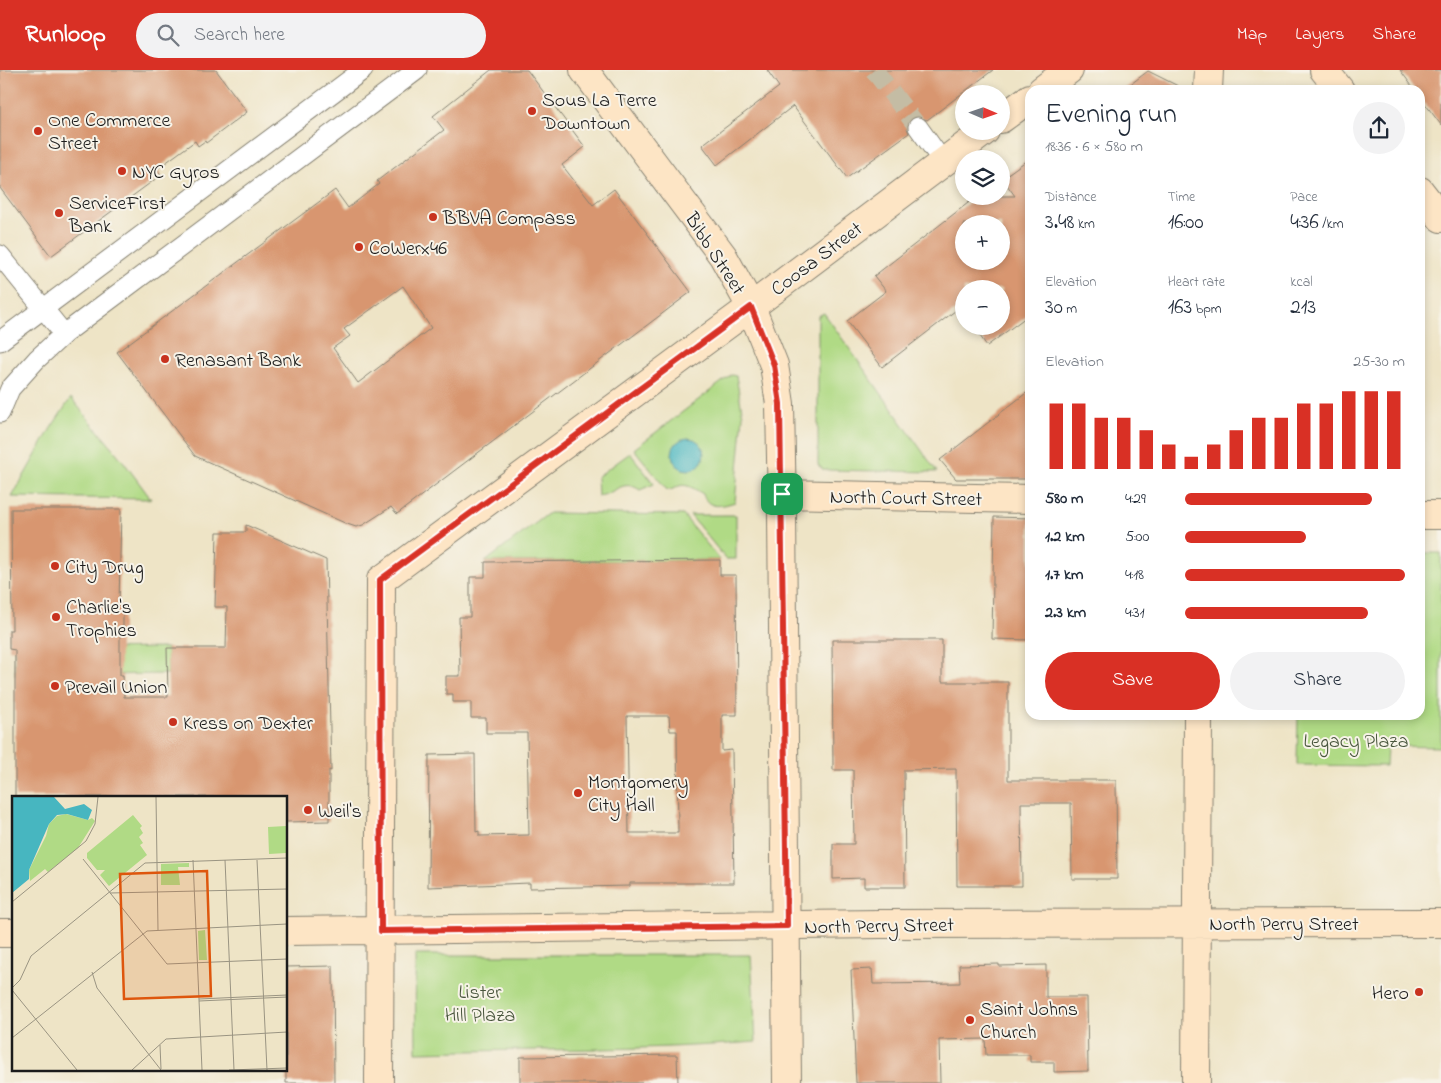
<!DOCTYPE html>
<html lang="en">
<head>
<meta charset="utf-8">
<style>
	:root { --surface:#fff; --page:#f2f2f3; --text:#1f2937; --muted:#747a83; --accent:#d93025 }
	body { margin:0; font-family:"Indie Flower",sans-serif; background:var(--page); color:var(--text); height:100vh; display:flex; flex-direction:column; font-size:19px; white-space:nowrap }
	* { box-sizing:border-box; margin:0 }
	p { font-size:16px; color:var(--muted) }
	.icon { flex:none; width:28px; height:28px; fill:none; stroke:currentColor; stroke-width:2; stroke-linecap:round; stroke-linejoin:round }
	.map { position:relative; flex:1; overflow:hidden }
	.sheet { position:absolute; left:1025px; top:15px; width:400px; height:635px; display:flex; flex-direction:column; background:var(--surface); border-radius:15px; box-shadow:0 2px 8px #0003 }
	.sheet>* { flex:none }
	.needle { width:32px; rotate:92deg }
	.buttons { position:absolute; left:955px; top:15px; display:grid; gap:10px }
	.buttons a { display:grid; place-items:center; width:55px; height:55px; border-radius:50%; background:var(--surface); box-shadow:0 2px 8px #0003; font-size:25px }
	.pin { position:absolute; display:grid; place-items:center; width:42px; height:42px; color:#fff; margin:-21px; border-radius:10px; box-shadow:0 2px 8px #0006 }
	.round { display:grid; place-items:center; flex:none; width:52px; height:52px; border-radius:26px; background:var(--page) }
	.headline { display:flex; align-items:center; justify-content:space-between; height:85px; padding:0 20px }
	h1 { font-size:28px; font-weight:600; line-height:38px }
	.stats { display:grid; grid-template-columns:repeat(3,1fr); gap:8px; height:85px; padding:5px 20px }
	.stats div { display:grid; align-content:center }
	.stats b { font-size:21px; font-weight:600 }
	.stats small { font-size:14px; font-weight:400 }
	.stats p { font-size:14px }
	.chart { height:140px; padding:10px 20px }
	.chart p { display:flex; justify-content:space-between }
	.chart svg { width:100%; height:90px; margin-top:5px; stroke:var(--accent); stroke-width:6 }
	.primary-button { display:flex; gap:10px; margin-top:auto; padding:10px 20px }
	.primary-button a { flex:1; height:58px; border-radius:30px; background:var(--accent); color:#fff; font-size:20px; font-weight:600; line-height:58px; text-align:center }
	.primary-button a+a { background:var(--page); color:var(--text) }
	ul { padding:0 20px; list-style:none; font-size:16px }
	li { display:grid; grid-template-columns:80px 60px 1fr; align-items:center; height:38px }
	li i { height:12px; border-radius:6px; background:var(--accent) }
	header { display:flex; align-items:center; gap:30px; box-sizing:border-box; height:70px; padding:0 25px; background:var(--accent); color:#fff }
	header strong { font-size:24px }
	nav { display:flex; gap:28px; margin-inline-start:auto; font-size:18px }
	.search { width:350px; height:45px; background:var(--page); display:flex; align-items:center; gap:12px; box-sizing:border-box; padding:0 18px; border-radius:28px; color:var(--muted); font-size:19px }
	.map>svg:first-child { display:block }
	.green { fill:#b0da85; stroke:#667b50 }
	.water { fill:#47b6c0; stroke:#32696e }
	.building { fill:#d89670; fill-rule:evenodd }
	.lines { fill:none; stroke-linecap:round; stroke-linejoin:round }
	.street-tunnel { stroke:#c4bca4; stroke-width:19; stroke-dasharray:19 9; stroke-linecap:butt }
	.street-casing { stroke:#858071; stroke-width:21 }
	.secondary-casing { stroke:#858071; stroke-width:30 }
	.street { stroke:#fff; stroke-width:19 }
	.secondary { stroke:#fde5c5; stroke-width:28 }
	.route-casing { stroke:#fff; stroke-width:10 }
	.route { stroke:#d93025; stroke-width:6 }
	.poi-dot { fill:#c8321e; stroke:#f7f3e8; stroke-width:2 }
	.labels { text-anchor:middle; stroke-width:4; stroke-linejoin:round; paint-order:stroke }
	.poi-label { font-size:20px; fill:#1c1c1c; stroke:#f7f3e8; text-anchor:start }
	.street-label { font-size:20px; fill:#1c1c1c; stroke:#f7f3e8 }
	.park-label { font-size:20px; fill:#48553c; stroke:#f7f3e8 }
	.inset-road { fill:none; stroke:#9a9482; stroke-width:1 }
	.view { fill:#de560d; fill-opacity:0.15; stroke:#de560d; stroke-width:2.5 }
	.inset-edge { fill:none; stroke:#1c1c1c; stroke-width:2.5 }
</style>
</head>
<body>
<header>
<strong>Runloop</strong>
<div class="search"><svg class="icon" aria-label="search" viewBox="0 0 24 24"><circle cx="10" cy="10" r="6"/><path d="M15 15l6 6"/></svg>Search here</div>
<nav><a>Map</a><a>Layers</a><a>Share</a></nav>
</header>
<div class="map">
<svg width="1441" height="1013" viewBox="0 0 1441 1013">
	<rect width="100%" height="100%" fill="#f7f3e8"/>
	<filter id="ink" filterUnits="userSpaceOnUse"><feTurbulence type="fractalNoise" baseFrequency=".02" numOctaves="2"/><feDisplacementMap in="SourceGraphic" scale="10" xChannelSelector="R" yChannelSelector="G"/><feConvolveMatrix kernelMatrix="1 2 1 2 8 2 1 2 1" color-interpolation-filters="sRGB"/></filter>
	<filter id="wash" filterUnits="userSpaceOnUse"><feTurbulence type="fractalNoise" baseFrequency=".0096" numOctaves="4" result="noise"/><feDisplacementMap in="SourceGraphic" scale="20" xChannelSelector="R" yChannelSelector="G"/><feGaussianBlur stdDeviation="1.12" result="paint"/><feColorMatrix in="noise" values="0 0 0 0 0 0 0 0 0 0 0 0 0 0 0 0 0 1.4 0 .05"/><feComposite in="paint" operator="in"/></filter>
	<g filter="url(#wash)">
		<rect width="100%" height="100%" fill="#eee4c6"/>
		<path class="green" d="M 824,243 L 937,402 L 824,400 L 818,395 L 818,246 Z
			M 731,305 L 736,306 L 743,346 L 735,432 C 722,436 708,440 703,424 C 696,420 687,413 679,416 C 674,418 673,420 667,420 L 634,379 Z
			M 71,328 L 123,391 L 151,429 L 12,427 L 51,358 Z
			M 630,383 L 654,414 L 640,420 C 622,408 616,424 598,426 L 597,407 Z
			M 549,443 L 683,445 L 720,490 L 485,492 Z
			M 690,445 L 736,445 L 736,489 L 726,489 Z
			M 1420,483 L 1441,483 L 1441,677 L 1387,676 L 1386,696 L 1297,695 L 1298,645 L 1420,645 Z
			M 167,578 L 168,604 L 15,606 L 15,580 Z
			M 415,885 L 751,885 L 756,972 C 643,981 530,979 416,982 Z"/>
		<path class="water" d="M672 384a16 16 0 1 1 32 0a16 16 0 1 1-32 0Z"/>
		<g id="blocks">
			<path class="building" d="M 0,0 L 216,0 L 247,42 L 206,73 L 205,71 L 198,76 L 195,71 L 157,99 L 161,105 L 51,186 L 0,118 Z
				M 491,0 L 527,0 L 585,77 L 562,95 L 593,135 L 614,119 L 691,222 L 397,444 L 391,437 L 363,455 L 356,457 L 347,454 L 195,386 L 117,282 L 335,120 L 348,138 L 379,114 L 377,111 L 444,60 L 433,46 ZM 403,216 L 431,258 L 358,313 L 333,278 L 350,266 L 344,259 Z
				M 767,0 L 993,0 L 927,50 L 917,46 L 911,48 L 907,58 L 909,63 L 847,108 L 793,36 L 717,95 L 702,75 L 779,17 Z
				M 1400,0 L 1441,0 L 1441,55 L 1420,27 L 1420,20 L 1415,20 Z
				M 1148,1 L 1186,20 L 1123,20 Z
				M 1030,88 L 1030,244 L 987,276 L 973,256 L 1001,256 L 1001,219 L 964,219 L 964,234 L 882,297 L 847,251 L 886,221 L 874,206 L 977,126 L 1015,126 L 1002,108 ZM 964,154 L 1001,154 L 1001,191 L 964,191 Z
				M 1030,320 L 1030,409 L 956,409 L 940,390 Z
				M 11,439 L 121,439 L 119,535 L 123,535 L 123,560 L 120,560 L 120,605 L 123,605 L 124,627 L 168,627 L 167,578 L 226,578 L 227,537 L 215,537 L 217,462 L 246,462 L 246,455 L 326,490 L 331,701 L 329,700 L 329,751 L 286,752 L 286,727 L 15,727 L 15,580 L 9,579 L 9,560 L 12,560 Z
				M 994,447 L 1030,448 L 1030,570 L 992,569 Z
				M 720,490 L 720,505 L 736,505 L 737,645 L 722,645 L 722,681 L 732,680 L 734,813 L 630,813 L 630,816 L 530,818 L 530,813 L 428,817 L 429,685 L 475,684 L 476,762 L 479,761 L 479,766 L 529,765 L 527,663 L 486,663 L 486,648 L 471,648 L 471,632 L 453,632 L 453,624 L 446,624 L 446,606 L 460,606 L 459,547 L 470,547 L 470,507 L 485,507 L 485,492 ZM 627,646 L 669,646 L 670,661 L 677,661 L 678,763 L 629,763 Z
				M 832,570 L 942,570 L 942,612 L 1008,612 L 1008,710 L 1116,710 L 1117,809 L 1072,809 L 1071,733 L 1021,733 L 1022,816 L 957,816 L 956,699 L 904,700 L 905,817 L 864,817 L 864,808 L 833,809 L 833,774 L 854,774 L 853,700 L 833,700 Z
				M 999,894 L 999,896 L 1046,895 L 1046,927 L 1087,927 L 1088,1001 L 1054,1002 L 1054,992 L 1030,992 L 1030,985 L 986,985 L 985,969 L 939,970 L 940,1013 L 856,1013 L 851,900 L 872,899 L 873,914 L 960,913 L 959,895 Z
				M 333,896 L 334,1013 L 286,1013 L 286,897 Z
				M 677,985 L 678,1013 L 520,1013 L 520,987 Z"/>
		</g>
	</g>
	<g filter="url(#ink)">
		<use href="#blocks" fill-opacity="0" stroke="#858071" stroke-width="1"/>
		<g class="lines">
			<path class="street-tunnel" d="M 874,0 L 918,57"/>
			<defs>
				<path id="street" d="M 918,57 L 943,92
					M 0,185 L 64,264
					M 0,271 L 363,0
					M 0,343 L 10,319 L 37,289 L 64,264 L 417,0"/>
				<path id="secondary" d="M 584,0 L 723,186 L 751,237 L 774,295 L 780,334 L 782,441 L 787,1013
					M 1324,0 L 1340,20
					M 1042,20 L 1069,0
					M 1208,20 L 1209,0
					M 1001,49 L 1030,28
					M 1420,121 L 1441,148
					M 781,424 L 1030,429
					M 1420,445 L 1441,445
					M 286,861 L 881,854 L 1441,853
					M 0,863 L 14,863
					M 379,1013 L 381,510 L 751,237 L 985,61
					M 1196,1013 L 1198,645"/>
			</defs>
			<use href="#street" class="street-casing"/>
			<use href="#secondary" class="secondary-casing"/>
			<use href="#street" class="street"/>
			<use href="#secondary" class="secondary"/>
		</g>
	</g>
	<g class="lines" filter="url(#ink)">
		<defs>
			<path id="route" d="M 751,237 L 774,295 L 780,334 L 787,856 L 381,861 L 380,510 Z"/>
		</defs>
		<use href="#route" class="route-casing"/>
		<use href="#route" class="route"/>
	</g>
	<g class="poi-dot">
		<circle cx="532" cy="41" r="5"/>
		<circle cx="38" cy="61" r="5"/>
		<circle cx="122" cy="101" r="5"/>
		<circle cx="59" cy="143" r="5"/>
		<circle cx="433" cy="147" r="5"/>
		<circle cx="359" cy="177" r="5"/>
		<circle cx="165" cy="289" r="5"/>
		<circle cx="55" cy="496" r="5"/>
		<circle cx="56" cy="547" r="5"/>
		<circle cx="55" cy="616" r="5"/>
		<circle cx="173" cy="652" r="5"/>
		<circle cx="578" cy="723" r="5"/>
		<circle cx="308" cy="740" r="5"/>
		<circle cx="1419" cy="922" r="5"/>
		<circle cx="970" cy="950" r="5"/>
	</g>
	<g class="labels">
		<g class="poi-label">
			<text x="542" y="36">Sous La Terre<tspan x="542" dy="23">Downtown</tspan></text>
			<text x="48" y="56">One Commerce<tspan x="48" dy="23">Street</tspan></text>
			<text x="132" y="108">NYC Gyros</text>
			<text x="69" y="139">ServiceFirst<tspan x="69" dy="23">Bank</tspan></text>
			<text x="443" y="154">BBVA Compass</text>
			<text x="369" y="184">CoWerx46</text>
			<text x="175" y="296">Renasant Bank</text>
			<text x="65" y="503">City Drug</text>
			<text x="66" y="543">Charlie's<tspan x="66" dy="23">Trophies</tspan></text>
			<text x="65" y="623">Prevail Union</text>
			<text x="183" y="659">Kress on Dexter</text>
			<text x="588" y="718">Montgomery<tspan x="588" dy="23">City Hall</tspan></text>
			<text x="318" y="747">Weil's</text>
			<text x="1409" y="929" text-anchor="end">Hero</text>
			<text x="980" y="945">Saint Johns<tspan x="980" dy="23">Church</tspan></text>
		</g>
		<g class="street-label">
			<text transform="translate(716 183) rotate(57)" y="7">Bibb Street</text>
			<text transform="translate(816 188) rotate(-37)" y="7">Coosa Street</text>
			<text transform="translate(906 427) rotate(1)" y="7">North Court Street</text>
			<text x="1284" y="860">North Perry Street</text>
			<text transform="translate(879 855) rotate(-1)" y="7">North Perry Street</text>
		</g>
		<g class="park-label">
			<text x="1356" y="677">Legacy Plaza</text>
			<text x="480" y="928">Lister<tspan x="480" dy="23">Hill Plaza</tspan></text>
		</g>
	</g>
	<g transform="translate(12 726)">
		<rect width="275" height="275" fill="#eee4c6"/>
		<path d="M 54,18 L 76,24 L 80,22 L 83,25 L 66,52 L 36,76 L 33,73 L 18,85 L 17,74 L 34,40 L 37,28 L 45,20 ZM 121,19 L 130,30 L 128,32 L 131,37 L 127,41 L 131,47 L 128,49 L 135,59 L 97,90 L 88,79 L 93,74 L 85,74 L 75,62 L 75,57 ZM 274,30 L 274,57 L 257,58 L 256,31 ZM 177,67 L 177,71 L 166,71 L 168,89 L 149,89 L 149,68 ZM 193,134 L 195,164 L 187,164 L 186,135 Z" fill="#b0da85"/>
		<path d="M 0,1 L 42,1 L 53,13 L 72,8 L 80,14 L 76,24 L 55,18 L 45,19 L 37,28 L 17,74 L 17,83 L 0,97 Z" fill="#47b6c0"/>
		<path class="inset-road" d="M 144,1 L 146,134M 71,63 L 155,168 L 275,163M 181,64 L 190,274M 213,64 L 222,274M 245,64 L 255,274M 98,97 L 275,93M 0,106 L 74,45 L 83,28 L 86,1M 80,176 L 85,192 L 149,274M 0,192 L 8,184 L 19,160 L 133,67 L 275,62M 0,194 L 65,274M 187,203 L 275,199M 187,205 L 275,201M 0,242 L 135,135 L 275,128M 148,249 L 149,273M 120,274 L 154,243 L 275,236M 217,274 L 275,272"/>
		<path class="view" d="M 195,75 L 199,200 L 112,203 L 108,78 Z"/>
		<rect width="275" height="275" class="inset-edge"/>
	</g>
</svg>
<div class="buttons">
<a><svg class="needle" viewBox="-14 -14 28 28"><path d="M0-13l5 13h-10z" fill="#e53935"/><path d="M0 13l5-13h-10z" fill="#747a83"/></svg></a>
<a><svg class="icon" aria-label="layers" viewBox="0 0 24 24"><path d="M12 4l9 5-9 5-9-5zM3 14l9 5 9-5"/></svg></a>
<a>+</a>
<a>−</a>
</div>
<div class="pin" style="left:782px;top:424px;background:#1e9e55"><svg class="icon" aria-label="arrive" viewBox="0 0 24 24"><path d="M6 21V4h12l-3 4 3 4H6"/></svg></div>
<section class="sheet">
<div class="headline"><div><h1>Evening run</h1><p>18:36 · 6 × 580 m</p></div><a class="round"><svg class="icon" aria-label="share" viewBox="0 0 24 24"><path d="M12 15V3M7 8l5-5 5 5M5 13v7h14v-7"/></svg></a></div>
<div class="stats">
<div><p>Distance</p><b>3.48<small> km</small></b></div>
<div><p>Time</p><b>16:00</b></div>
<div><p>Pace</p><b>4:36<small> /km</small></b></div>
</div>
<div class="stats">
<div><p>Elevation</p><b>30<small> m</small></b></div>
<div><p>Heart rate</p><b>163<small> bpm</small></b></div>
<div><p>kcal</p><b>213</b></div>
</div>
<div class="chart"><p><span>Elevation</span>25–30 m</p>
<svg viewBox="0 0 160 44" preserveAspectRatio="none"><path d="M5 44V12M15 44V12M25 44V19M35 44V19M45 44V25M55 44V32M65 44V38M75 44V32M85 44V25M95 44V19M105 44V19M115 44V12M125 44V12M135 44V6M145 44V6M155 44V6"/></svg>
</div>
<ul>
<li><b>580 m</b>4:29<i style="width:85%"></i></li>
<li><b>1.2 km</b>5:00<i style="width:55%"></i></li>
<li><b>1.7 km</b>4:18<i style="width:100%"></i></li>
<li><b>2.3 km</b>4:31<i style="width:83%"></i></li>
</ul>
<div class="primary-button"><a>Save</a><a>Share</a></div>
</section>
</div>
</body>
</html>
